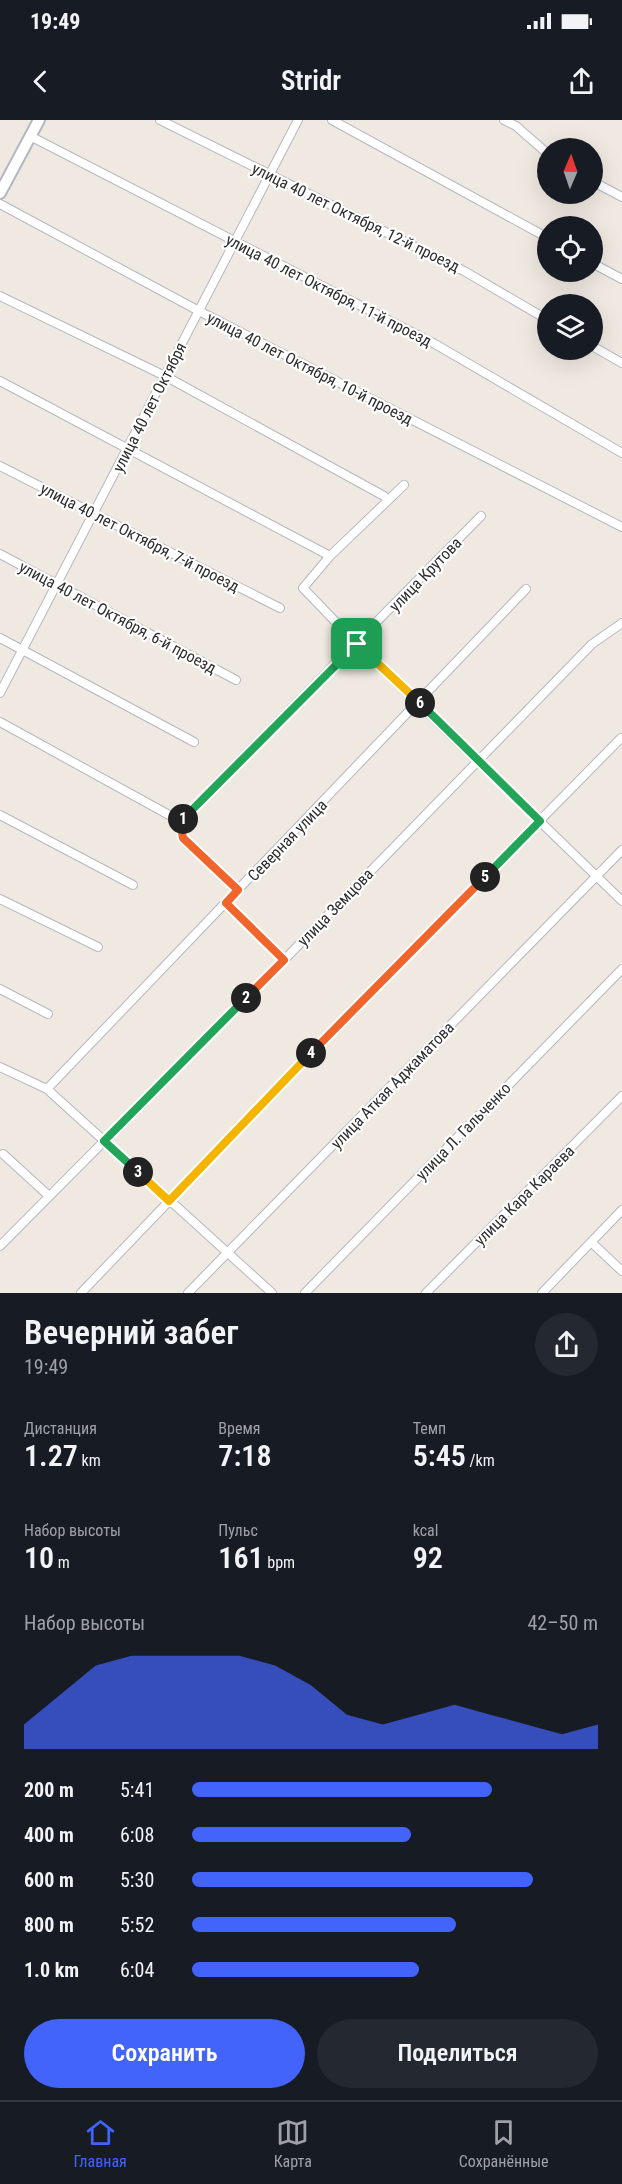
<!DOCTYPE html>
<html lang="ru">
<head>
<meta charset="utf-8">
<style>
	:root { --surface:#171b24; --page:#242831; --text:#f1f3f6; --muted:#9ea1a6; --line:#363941; --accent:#4264fb }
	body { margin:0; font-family:"Roboto Condensed",sans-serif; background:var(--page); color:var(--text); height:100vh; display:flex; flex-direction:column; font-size:22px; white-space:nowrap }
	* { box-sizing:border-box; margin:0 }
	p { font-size:20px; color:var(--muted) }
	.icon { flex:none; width:33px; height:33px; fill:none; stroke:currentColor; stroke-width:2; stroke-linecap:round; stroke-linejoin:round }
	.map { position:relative; height:1173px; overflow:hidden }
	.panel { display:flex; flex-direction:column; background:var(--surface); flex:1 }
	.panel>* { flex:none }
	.needle { width:39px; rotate:2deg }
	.tools { position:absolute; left:537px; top:18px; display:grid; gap:12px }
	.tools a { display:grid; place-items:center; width:66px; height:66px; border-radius:50%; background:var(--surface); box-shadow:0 6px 24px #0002; font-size:30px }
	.pin { position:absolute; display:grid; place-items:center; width:51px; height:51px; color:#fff; margin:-26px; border-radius:12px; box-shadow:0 3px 9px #0006 }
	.km { position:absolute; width:30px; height:30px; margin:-15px; border-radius:50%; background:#222; color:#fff; font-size:16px; line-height:30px; text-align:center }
	.round { display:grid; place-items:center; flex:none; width:63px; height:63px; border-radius:32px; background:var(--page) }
	.head { display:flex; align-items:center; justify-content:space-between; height:102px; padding:0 24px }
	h1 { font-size:33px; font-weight:600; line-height:45px }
	.metrics { display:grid; grid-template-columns:repeat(3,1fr); gap:9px; height:102px; padding:6px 24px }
	.metrics div { display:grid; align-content:center }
	.metrics b { font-size:30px; font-weight:600 }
	.metrics small { font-size:16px; font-weight:400 }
	.metrics p { font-size:16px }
	.chart { height:168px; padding:12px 24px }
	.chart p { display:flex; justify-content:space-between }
	.chart svg { width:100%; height:108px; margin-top:6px; fill:var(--accent); opacity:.7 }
	.primary-button { display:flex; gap:12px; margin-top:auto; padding:12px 24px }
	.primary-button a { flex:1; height:69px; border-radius:36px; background:var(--accent); color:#fff; font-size:24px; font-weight:600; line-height:69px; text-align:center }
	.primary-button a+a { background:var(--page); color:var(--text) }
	ul { padding:0 24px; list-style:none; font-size:20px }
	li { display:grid; grid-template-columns:96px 72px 1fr; align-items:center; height:45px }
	li i { height:15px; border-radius:8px; background:var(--accent) }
	.status { display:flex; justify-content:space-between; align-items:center; height:42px; padding:0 30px; background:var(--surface); direction:ltr }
	.status svg { height:16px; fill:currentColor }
	header { display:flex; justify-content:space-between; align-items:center; height:78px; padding:0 24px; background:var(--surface); font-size:27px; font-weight:600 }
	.tabs { display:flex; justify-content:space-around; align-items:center; height:84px; border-top:2px solid var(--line); background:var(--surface); font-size:16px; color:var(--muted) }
	.tabs a { display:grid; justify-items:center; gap:3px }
	.tabs .on { color:var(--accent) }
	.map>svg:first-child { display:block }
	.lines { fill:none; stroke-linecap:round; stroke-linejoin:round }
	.street-casing { stroke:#b4b7c1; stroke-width:10 }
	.secondary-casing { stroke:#b4b7c1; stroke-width:14 }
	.street { stroke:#fff; stroke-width:8 }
	.secondary { stroke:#fff; stroke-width:10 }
	.split-1-casing { stroke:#fff; stroke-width:12 }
	.split-2-casing { stroke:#fff; stroke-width:12 }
	.split-3-casing { stroke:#fff; stroke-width:12 }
	.split-4-casing { stroke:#fff; stroke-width:12 }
	.split-5-casing { stroke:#fff; stroke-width:12 }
	.split-6-casing { stroke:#fff; stroke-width:12 }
	.split-7-casing { stroke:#fff; stroke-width:12 }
	.split-1 { stroke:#22a559; stroke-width:8 }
	.split-2 { stroke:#f0652b; stroke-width:8 }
	.split-3 { stroke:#22a559; stroke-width:8 }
	.split-4 { stroke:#f5b400; stroke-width:8 }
	.split-5 { stroke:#f0652b; stroke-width:8 }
	.split-6 { stroke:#22a559; stroke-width:8 }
	.split-7 { stroke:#f5b400; stroke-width:8 }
	.labels { text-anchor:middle; stroke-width:4.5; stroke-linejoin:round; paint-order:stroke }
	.street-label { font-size:16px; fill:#2e2e2e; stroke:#fff }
</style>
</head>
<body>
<div class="status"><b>19:49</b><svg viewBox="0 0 49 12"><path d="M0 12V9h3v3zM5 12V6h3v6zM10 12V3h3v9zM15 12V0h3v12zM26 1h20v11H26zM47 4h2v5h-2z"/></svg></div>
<header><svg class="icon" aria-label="back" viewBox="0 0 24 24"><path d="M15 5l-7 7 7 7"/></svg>Stridr<svg class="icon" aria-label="share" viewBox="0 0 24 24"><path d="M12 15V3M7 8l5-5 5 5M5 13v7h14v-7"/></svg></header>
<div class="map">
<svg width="622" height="1173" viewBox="0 0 622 1173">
	<rect width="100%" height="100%" fill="#efe9e1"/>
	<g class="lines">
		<defs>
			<path id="street" d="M 160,0 L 464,151 L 548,200
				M 332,0 L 548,118
				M 504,0 L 516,6 L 548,34
				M 30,16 L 435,224 L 622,333
				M 592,61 L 622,77
				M 0,84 L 199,191 L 622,407
				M 592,143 L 622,159
				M 0,176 L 165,256 L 384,376
				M 592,226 L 622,243
				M 0,261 L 330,436
				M 0,346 L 280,488
				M 404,365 L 330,436 L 303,468 L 357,524 L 622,781
				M 0,434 L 236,560
				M 0,518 L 194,622
				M 0,573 L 298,0
				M 0,602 L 180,701
				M 0,695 L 133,765
				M 238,770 L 183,718 L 180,701 L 481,396
				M 0,779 L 98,827
				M 226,783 L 284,840
				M 0,869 L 48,894
				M 0,947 L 47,969 L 272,1173
				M 47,969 L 526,469
				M 3,1034 L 49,1076
				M 591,1122 L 622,1151
				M 0,1126 L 284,840 L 592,524 L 622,503
				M 81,1173 L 309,935 L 621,618
				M 188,1173 L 622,730
				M 305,1173 L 622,849
				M 426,1173 L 622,976
				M 542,1173 L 622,1090"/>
			<path id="secondary" d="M 0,73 L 39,0"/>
		</defs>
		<use href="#street" class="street-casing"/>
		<use href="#secondary" class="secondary-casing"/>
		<use href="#street" class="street"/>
		<use href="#secondary" class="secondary"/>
	</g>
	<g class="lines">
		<defs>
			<path id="split-1" d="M 183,699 L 357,524"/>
			<path id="split-2" d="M 183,699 L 180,701 L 183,718 L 238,770 L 226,783 L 284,840 L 246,878"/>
			<path id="split-3" d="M 138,1052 L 104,1021 L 246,878"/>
			<path id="split-4" d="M 138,1052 L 169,1081 L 311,933"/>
			<path id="split-5" d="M 311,933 L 485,757"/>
			<path id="split-6" d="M 420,583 L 540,701 L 485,757"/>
			<path id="split-7" d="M 357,524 L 420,583"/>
		</defs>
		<use href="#split-1" class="split-1-casing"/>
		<use href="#split-2" class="split-2-casing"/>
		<use href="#split-3" class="split-3-casing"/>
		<use href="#split-4" class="split-4-casing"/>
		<use href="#split-5" class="split-5-casing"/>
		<use href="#split-6" class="split-6-casing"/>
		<use href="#split-7" class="split-7-casing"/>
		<use href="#split-1" class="split-1"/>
		<use href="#split-2" class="split-2"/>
		<use href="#split-3" class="split-3"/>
		<use href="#split-4" class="split-4"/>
		<use href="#split-5" class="split-5"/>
		<use href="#split-6" class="split-6"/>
		<use href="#split-7" class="split-7"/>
	</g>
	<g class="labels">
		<g class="street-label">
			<text transform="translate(356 97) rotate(26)" y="6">улица 40 лет Октября, 12-й проезд</text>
			<text transform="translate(329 170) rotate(27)" y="6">улица 40 лет Октября, 11-й проезд</text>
			<text transform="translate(310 248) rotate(27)" y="6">улица 40 лет Октября, 10-й проезд</text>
			<text transform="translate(149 287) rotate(-63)" y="6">улица 40 лет Октября</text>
			<text transform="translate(140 417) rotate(27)" y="6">улица 40 лет Октября, 7-й проезд</text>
			<text transform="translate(425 454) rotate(-46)" y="6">улица Крутова</text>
			<text transform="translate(118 497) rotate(28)" y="6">улица 40 лет Октября, 6-й проезд</text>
			<text transform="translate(287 720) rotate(-46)" y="6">Северная улица</text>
			<text transform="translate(335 787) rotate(-46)" y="6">улица Земцова</text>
			<text transform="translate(392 965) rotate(-46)" y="6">улица Аткая Аджаматова</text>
			<text transform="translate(463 1011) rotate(-46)" y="6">улица Л. Гальченко</text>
			<text transform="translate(524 1075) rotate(-45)" y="6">улица Кара Караева</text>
		</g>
	</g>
</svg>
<div class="tools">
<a><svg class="needle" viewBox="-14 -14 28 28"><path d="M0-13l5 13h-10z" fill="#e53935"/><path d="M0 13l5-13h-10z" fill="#9ea1a6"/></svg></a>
<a><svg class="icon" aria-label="locate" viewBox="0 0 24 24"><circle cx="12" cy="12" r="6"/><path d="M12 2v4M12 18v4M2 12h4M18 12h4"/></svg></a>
<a><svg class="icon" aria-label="layers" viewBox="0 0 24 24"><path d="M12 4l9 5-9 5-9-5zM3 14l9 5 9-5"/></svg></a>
</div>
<div class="pin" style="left:357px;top:524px;background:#1e9e55"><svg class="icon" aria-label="arrive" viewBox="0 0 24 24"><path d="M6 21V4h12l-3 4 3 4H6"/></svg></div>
<b class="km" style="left:183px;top:699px">1</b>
<b class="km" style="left:246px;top:878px">2</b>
<b class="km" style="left:138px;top:1052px">3</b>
<b class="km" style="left:311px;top:933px">4</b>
<b class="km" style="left:485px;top:757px">5</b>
<b class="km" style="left:420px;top:583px">6</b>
</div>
<section class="panel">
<div class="head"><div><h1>Вечерний забег</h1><p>19:49</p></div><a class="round"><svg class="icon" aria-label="share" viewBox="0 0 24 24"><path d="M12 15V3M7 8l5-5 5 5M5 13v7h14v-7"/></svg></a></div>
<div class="metrics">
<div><p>Дистанция</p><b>1.27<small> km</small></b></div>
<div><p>Время</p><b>7:18</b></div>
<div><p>Темп</p><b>5:45<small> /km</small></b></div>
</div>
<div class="metrics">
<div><p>Набор высоты</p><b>10<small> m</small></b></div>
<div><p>Пульс</p><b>161<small> bpm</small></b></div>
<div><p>kcal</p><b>92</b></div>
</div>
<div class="chart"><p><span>Набор высоты</span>42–50 m</p>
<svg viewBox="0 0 160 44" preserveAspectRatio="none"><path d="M0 44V34L10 22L20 10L30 6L40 6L50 6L60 6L70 10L80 18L90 30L100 34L110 30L120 26L130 30L140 34L150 38L160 34V44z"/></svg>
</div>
<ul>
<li><b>200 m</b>5:41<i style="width:74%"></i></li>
<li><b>400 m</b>6:08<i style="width:54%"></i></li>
<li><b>600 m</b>5:30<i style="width:84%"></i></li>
<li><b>800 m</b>5:52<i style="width:65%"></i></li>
<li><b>1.0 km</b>6:04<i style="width:56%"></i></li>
</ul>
<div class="primary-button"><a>Сохранить</a><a>Поделиться</a></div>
</section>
<nav class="tabs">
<a class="on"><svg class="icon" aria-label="home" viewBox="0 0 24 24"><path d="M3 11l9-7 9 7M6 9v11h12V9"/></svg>Главная</a>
<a><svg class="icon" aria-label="map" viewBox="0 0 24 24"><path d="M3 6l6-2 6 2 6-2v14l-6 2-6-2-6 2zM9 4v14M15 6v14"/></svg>Карта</a>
<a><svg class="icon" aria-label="saved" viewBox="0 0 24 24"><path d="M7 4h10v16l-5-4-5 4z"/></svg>Сохранённые</a>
</nav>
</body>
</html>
